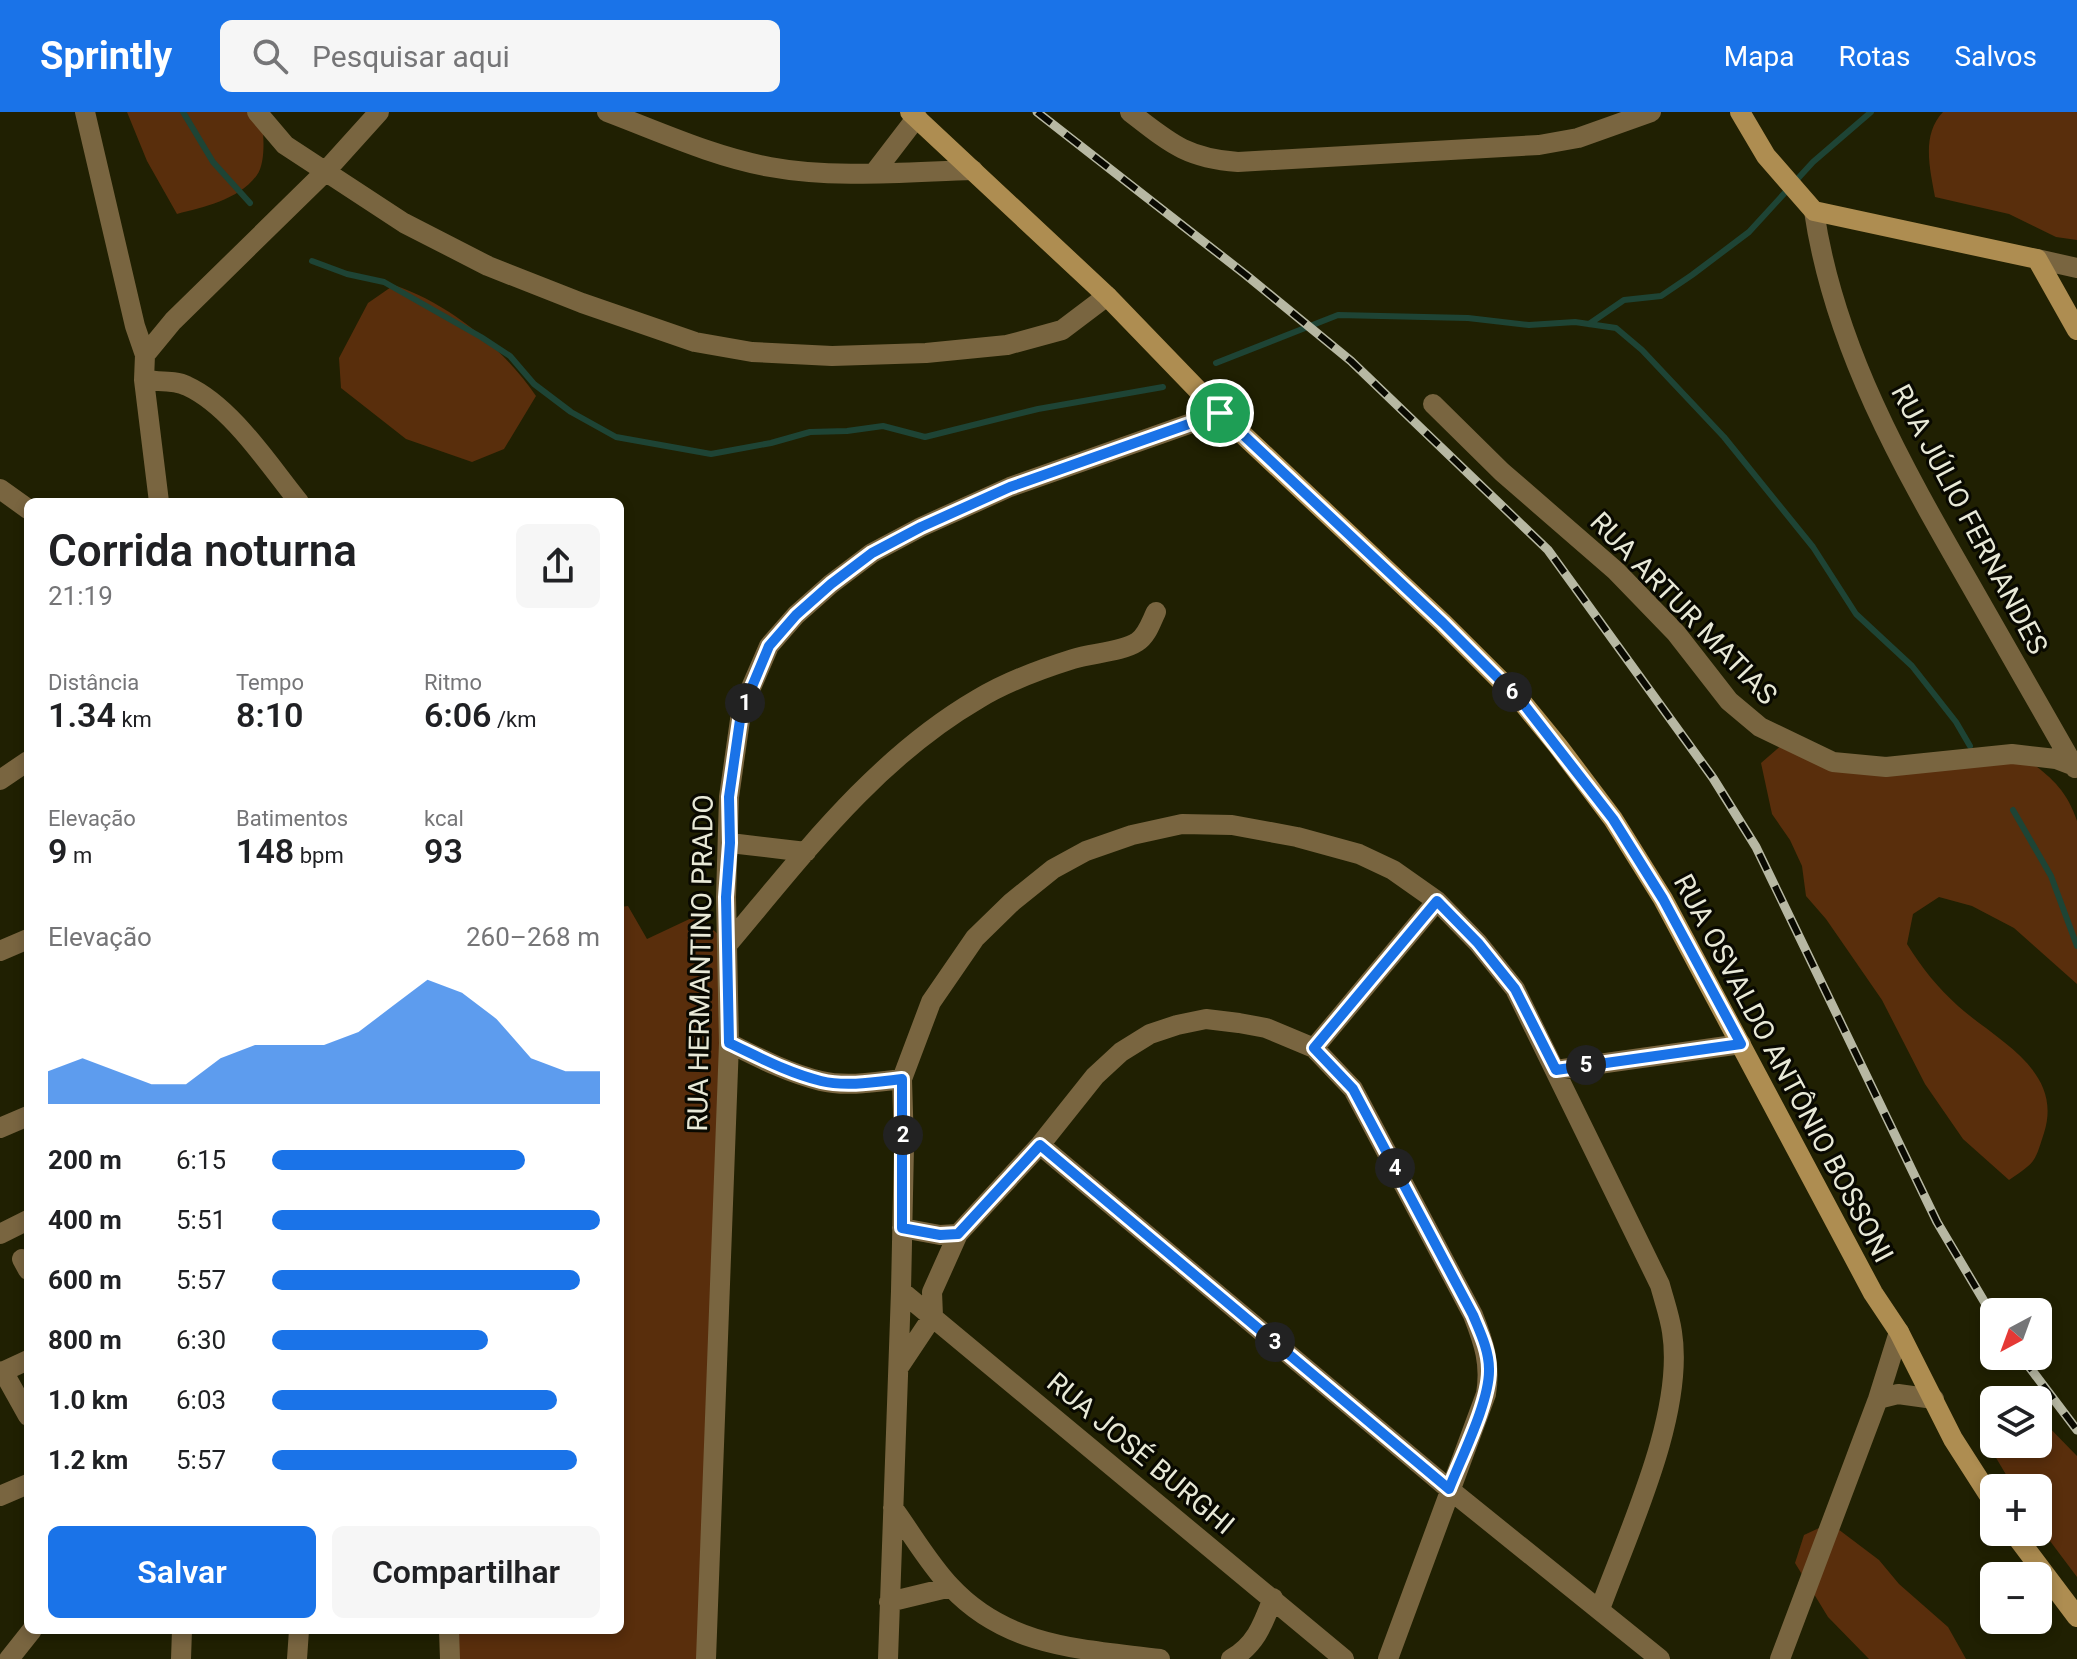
<!DOCTYPE html>
<html lang="pt">
<head>
<meta charset="utf-8">
<style>
	:root { --surface:#fff; --page:#f6f6f6; --text:#202124; --muted:#757577; --accent:#1a73e8 }
	body { margin:0; font-family:Roboto,sans-serif; background:var(--page); color:var(--text); height:100vh; display:flex; flex-direction:column; font-size:30px; white-space:nowrap }
	* { box-sizing:border-box; margin:0 }
	p { font-size:26px; color:var(--muted) }
	.icon { flex:none; width:44px; height:44px; fill:none; stroke:currentColor; stroke-width:2; stroke-linecap:round; stroke-linejoin:round }
	.map { position:relative; flex:1; overflow:hidden }
	.panel { position:absolute; left:24px; top:386px; width:600px; height:1136px; display:flex; flex-direction:column; background:var(--surface); border-radius:12px; box-shadow:0 4px 12px #0003 }
	.panel>* { flex:none }
	.needle { width:52px; rotate:221deg }
	.tools { position:absolute; left:1980px; top:1186px; display:grid; gap:16px }
	.tools a { display:grid; place-items:center; width:72px; height:72px; border-radius:12px; background:var(--surface); box-shadow:0 4px 12px #0003; font-size:40px }
	.pin { position:absolute; display:grid; place-items:center; width:68px; height:68px; color:#fff; margin:-34px; border:4px solid #fff; border-radius:50%; box-shadow:0 2px 8px #0007 }
	.km { position:absolute; width:40px; height:40px; margin:-20px; border-radius:50%; background:#222; color:#fff; font-size:22px; line-height:40px; text-align:center }
	.round { display:grid; place-items:center; flex:none; width:84px; height:84px; border-radius:12px; background:var(--page) }
	.summary { display:flex; align-items:center; justify-content:space-between; height:136px; padding:0 24px }
	h1 { font-size:44px; font-weight:600; line-height:60px }
	.figures { display:grid; grid-template-columns:repeat(3,1fr); gap:12px; height:136px; padding:8px 24px }
	.figures div { display:grid; align-content:center }
	.figures b { font-size:34px; font-weight:600 }
	.figures small { font-size:22px; font-weight:400 }
	.figures p { font-size:22px }
	.chart { height:224px; padding:16px 24px }
	.chart p { display:flex; justify-content:space-between }
	.chart svg { width:100%; height:144px; margin-top:8px; fill:var(--accent); opacity:.7 }
	.cta { display:flex; gap:16px; margin-top:auto; padding:16px 24px }
	.cta a { flex:1; height:92px; border-radius:12px; background:var(--accent); color:#fff; font-size:32px; font-weight:600; line-height:92px; text-align:center }
	.cta a+a { background:var(--page); color:var(--text) }
	ul { padding:0 24px; list-style:none; font-size:26px }
	li { display:grid; grid-template-columns:128px 96px 1fr; align-items:center; height:60px }
	li i { height:20px; border-radius:10px; background:var(--accent) }
	header { display:flex; align-items:center; gap:48px; box-sizing:border-box; height:112px; padding:0 40px; background:var(--accent); color:#fff }
	header strong { font-size:38px }
	nav { display:flex; gap:44px; margin-inline-start:auto; font-size:28px }
	.search { width:560px; height:72px; background:var(--page); display:flex; align-items:center; gap:20px; box-sizing:border-box; padding:0 28px; border-radius:12px; color:var(--muted); font-size:30px }
	.map>svg:first-child { display:block }
	.green { fill:#592e0c }
	.lines { fill:none; stroke-linecap:round; stroke-linejoin:round }
	.stream { stroke:#1e4435; stroke-width:6 }
	.street { stroke:#796540; stroke-width:20 }
	.secondary { stroke:#ae8d51; stroke-width:20 }
	.rail-casing { stroke:#b7b8a3; stroke-width:9 }
	.rail { stroke:#090901; stroke-width:6; stroke-dasharray:18; stroke-linecap:butt }
	.route-casing { stroke:#fff; stroke-width:16 }
	.route { stroke:#1a73e8; stroke-width:10 }
	.labels { text-anchor:middle; stroke-width:6; stroke-linejoin:round; paint-order:stroke }
	.street-label { font-size:28px; fill:#e8e9d7; stroke:#090901 }
</style>
</head>
<body>
<header>
<strong>Sprintly</strong>
<div class="search"><svg class="icon" aria-label="search" viewBox="0 0 24 24"><circle cx="10" cy="10" r="6"/><path d="M15 15l6 6"/></svg>Pesquisar aqui</div>
<nav><a>Mapa</a><a>Rotas</a><a>Salvos</a></nav>
</header>
<div class="map">
<svg width="2077" height="1547" viewBox="0 0 2077 1547">
	<rect width="100%" height="100%" fill="#202002"/>
	<path class="green" d="M 127,0 L 261,0 C 263,16 267,49 257,63 C 239,88 204,95 177,102 L 147,49 Z
		M 1943,0 L 2077,0 L 2077,128 L 2056,125 L 2009,102 L 1935,85 C 1930,57 1921,23 1943,0 Z
		M 394,173 C 450,192 503,236 536,284 L 504,337 L 472,350 L 406,327 L 341,276 L 339,246 L 368,191 Z
		M 1784,631 L 1869,656 L 2020,642 C 2047,662 2066,675 2077,709 L 2077,872 L 2014,816 L 1972,794 L 1939,785 L 1913,802 L 1907,832 C 1921,855 1938,876 1958,894 C 1996,928 2064,958 2044,1021 C 2034,1052 2036,1049 2009,1068 L 1963,1027 L 1925,972 L 1882,888 L 1826,807 L 1806,784 L 1802,754 L 1790,728 L 1772,702 L 1761,651 Z
		M 628,794 L 647,827 L 698,803 L 728,832 L 706,1547 L 450,1547 L 449,1518 L 620,1518 L 620,795 Z
		M 2010,1279 L 2020,1288 L 1994,1288 L 1994,1332 L 2038,1332 L 2038,1304 L 2077,1344 L 2077,1465 L 2038,1413 L 2038,1376 L 2014,1376 L 1986,1329 L 1980,1283 Z
		M 1830,1411 L 1879,1448 L 1899,1472 L 1948,1515 L 1966,1547 L 1869,1547 L 1828,1505 L 1795,1451 L 1804,1423 Z"/>
	<g class="lines">
		<path class="stream" d="M 183,0 L 213,50 L 250,91
			M 312,149 L 347,162 L 384,170 L 481,225 L 510,244 L 534,272 L 571,300 L 616,325 L 711,342 L 771,331 L 810,320 L 847,319 L 883,314 L 925,325 L 1038,297 L 1163,275
			M 1589,212 L 1624,188 L 1661,184 L 1692,163 L 1749,120 L 1813,50 L 1871,0
			M 1216,251 L 1338,203 L 1468,206 L 1529,213 L 1575,210 L 1616,216 L 1642,238 L 1724,325 L 1813,435 L 1856,502 L 1912,554 L 1956,610 L 1970,634
			M 2013,698 L 2051,764 L 2077,834"/>
		<path class="street" d="M 85,0 L 135,214 L 145,243 L 144,268 L 159,390
			M 257,0 L 285,33 L 404,111 L 488,154 L 582,191 L 695,230 L 752,240 L 832,244 L 926,241 L 1007,233 L 1062,218 L 1107,184
			M 607,0 C 660,20 714,45 770,55 C 834,67 908,60 973,58
			M 1130,0 C 1170,31 1186,46 1238,50 L 1539,33 L 1578,26 L 1651,0
			M 874,61 L 917,5
			M 1814,99 C 1834,235 1902,354 1970,472 C 2005,533 2040,595 2075,656
			M 2037,147 L 2077,156
			M 145,243 L 173,209 L 324,61 L 379,0
			M 144,268 C 157,270 175,268 187,274 C 231,294 269,353 299,390
			M 1433,292 L 1502,360 L 1616,459 L 1676,521 L 1729,589 L 1760,615 L 1833,650 L 1886,655 L 2012,642 L 2056,647 L 2077,655
			M 0,377 L 28,397
			M 0,668 L 28,649
			M 730,731 L 806,740
			M 728,832 C 803,743 875,647 978,587 C 1006,570 1041,557 1073,547 C 1091,541 1122,540 1137,530 C 1147,524 1151,510 1156,500
			M 0,839 L 28,827
			M 729,931 C 759,946 788,961 821,969 C 846,975 876,970 902,967
			M 1314,936 L 1437,789
			M 1556,958 L 1741,932
			M 0,1016 L 28,1004
			M 1040,1033 L 1449,1377 L 1660,1547
			M 902,1116 L 940,1123 L 958,1122 L 1040,1033 L 1095,964 L 1121,940 L 1150,922 L 1177,913 L 1206,907 L 1239,911 L 1266,916 L 1314,936 L 1353,977 L 1473,1203 C 1484,1231 1491,1252 1486,1282 L 1388,1547
			M 0,1122 L 28,1108
			M 22,1147 L 28,1158
			M 901,1179 L 1344,1547
			M 899,1255 L 933,1204 L 932,1180 L 958,1122
			M 3,1259 L 28,1304
			M 0,1261 L 28,1248
			M 1878,1287 L 1898,1282 L 1934,1287
			M 0,1384 L 28,1372
			M 893,1396 C 912,1422 929,1452 951,1475 C 1008,1536 1083,1537 1160,1547
			M 889,1490 L 951,1475
			M 449,1518 L 450,1547
			M 9,1547 L 32,1518
			M 181,1547 L 182,1518
			M 297,1547 L 299,1518
			M 706,1547 L 729,931 L 726,785 L 729,685 L 741,601 L 750,578 L 769,534 L 796,503 L 831,472 L 872,441 L 921,415 L 1010,375 L 1220,301
			M 888,1547 L 901,1179 L 904,1034 L 902,967 L 931,890 L 975,826 L 1012,790 L 1053,757 L 1086,739 L 1132,723 L 1182,712 L 1232,713 L 1297,725 L 1359,742 L 1393,758 L 1437,789 L 1478,831 L 1515,877 L 1660,1173 C 1664,1188 1670,1205 1672,1220 C 1685,1302 1628,1420 1600,1497
			M 1231,1547 C 1256,1533 1263,1512 1273,1486
			M 1780,1547 L 1878,1287 L 1899,1220"/>
		<path class="secondary" d="M 910,0 L 1107,184 L 1220,301 L 1443,511 L 1522,590 L 1558,634 L 1613,707 L 1663,787 L 1873,1181 L 1899,1220 L 1953,1327 L 1994,1391
			M 1740,0 L 1766,44 L 1814,99 L 2037,147 L 2077,218
			M 2013,1420 L 2077,1505"/>
		<defs>
			<path id="rail" d="M 1037,0 L 1246,163 L 1351,249 L 1548,438 L 1713,666 L 1756,735 L 1937,1110 L 1994,1206
				M 2021,1244 L 2077,1318"/>
		</defs>
		<use href="#rail" class="rail-casing"/>
		<use href="#rail" class="rail"/>
	</g>
	<g class="lines">
		<defs>
			<path id="route" d="M 1220,301 L 1443,511 L 1522,590 L 1613,707 L 1663,787 L 1741,932 L 1556,958 L 1515,877 L 1478,831 L 1437,789 L 1314,936 L 1353,977 L 1473,1203 C 1480,1220 1489,1238 1489,1257 C 1490,1289 1461,1346 1449,1377 L 1040,1033 L 958,1122 L 940,1123 L 902,1116 L 902,967 C 876,970 846,975 821,969 C 788,961 759,945 729,931 L 726,785 L 730,731 L 729,685 L 741,601 L 769,534 L 796,503 L 831,472 L 872,441 L 921,415 L 1010,375 Z"/>
		</defs>
		<use href="#route" class="route-casing"/>
		<use href="#route" class="route"/>
	</g>
	<g class="labels">
		<g class="street-label">
			<text transform="translate(1970 407) rotate(62)" y="10">RUA JÚLIO FERNANDES</text>
			<text transform="translate(1684 496) rotate(46)" y="10">RUA ARTUR MATIAS</text>
			<text transform="translate(700 851) rotate(-89)" y="10">RUA HERMANTINO PRADO</text>
			<text transform="translate(1784 956) rotate(62)" y="10">RUA OSVALDO ANTÔNIO BOSSONI</text>
			<text transform="translate(1141 1341) rotate(40)" y="10">RUA JOSÉ BURGHI</text>
		</g>
	</g>
</svg>
<div class="tools">
<a><svg class="needle" viewBox="-14 -14 28 28"><path d="M0-13l5 13h-10z" fill="#e53935"/><path d="M0 13l5-13h-10z" fill="#757577"/></svg></a>
<a><svg class="icon" aria-label="layers" viewBox="0 0 24 24"><path d="M12 4l9 5-9 5-9-5zM3 14l9 5 9-5"/></svg></a>
<a>+</a>
<a>−</a>
</div>
<div class="pin" style="left:1220px;top:301px;background:#1e9e55"><svg class="icon" aria-label="arrive" viewBox="0 0 24 24"><path d="M6 21V4h12l-3 4 3 4H6"/></svg></div>
<b class="km" style="left:745px;top:591px">1</b>
<b class="km" style="left:903px;top:1023px">2</b>
<b class="km" style="left:1275px;top:1230px">3</b>
<b class="km" style="left:1395px;top:1056px">4</b>
<b class="km" style="left:1586px;top:953px">5</b>
<b class="km" style="left:1512px;top:580px">6</b>
<section class="panel">
<div class="summary"><div><h1>Corrida noturna</h1><p>21:19</p></div><a class="round"><svg class="icon" aria-label="share" viewBox="0 0 24 24"><path d="M12 15V3M7 8l5-5 5 5M5 13v7h14v-7"/></svg></a></div>
<div class="figures">
<div><p>Distância</p><b>1.34<small> km</small></b></div>
<div><p>Tempo</p><b>8:10</b></div>
<div><p>Ritmo</p><b>6:06<small> /km</small></b></div>
</div>
<div class="figures">
<div><p>Elevação</p><b>9<small> m</small></b></div>
<div><p>Batimentos</p><b>148<small> bpm</small></b></div>
<div><p>kcal</p><b>93</b></div>
</div>
<div class="chart"><p><span>Elevação</span>260–268 m</p>
<svg viewBox="0 0 160 44" preserveAspectRatio="none"><path d="M0 44V34L10 30L20 34L30 38L40 38L50 30L60 26L70 26L80 26L90 22L100 14L110 6L120 10L130 18L140 30L150 34L160 34V44z"/></svg>
</div>
<ul>
<li><b>200 m</b>6:15<i style="width:77%"></i></li>
<li><b>400 m</b>5:51<i style="width:100%"></i></li>
<li><b>600 m</b>5:57<i style="width:94%"></i></li>
<li><b>800 m</b>6:30<i style="width:66%"></i></li>
<li><b>1.0 km</b>6:03<i style="width:87%"></i></li>
<li><b>1.2 km</b>5:57<i style="width:93%"></i></li>
</ul>
<div class="cta"><a>Salvar</a><a>Compartilhar</a></div>
</section>
</div>
</body>
</html>
